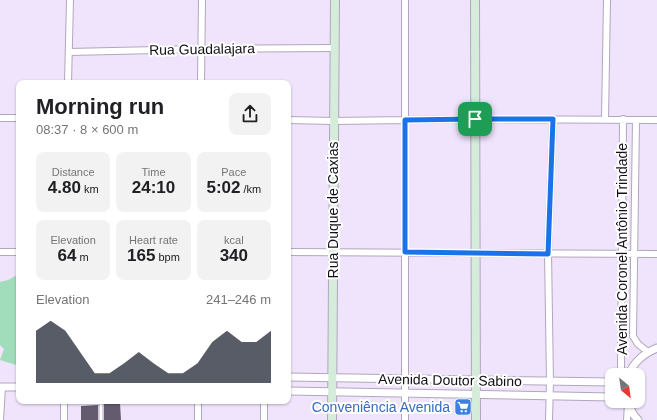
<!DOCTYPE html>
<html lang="en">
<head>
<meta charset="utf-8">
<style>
	:root { --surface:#fff; --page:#f2f2f2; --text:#202124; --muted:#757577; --accent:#111827 }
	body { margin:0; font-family:Helvetica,sans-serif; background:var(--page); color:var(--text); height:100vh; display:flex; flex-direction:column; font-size:15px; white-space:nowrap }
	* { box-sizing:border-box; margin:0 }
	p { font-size:13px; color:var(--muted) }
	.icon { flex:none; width:22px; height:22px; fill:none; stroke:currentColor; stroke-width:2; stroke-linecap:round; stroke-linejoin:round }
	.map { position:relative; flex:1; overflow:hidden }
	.sheet { position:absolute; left:16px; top:80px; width:275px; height:324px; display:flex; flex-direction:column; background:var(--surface); border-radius:8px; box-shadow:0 1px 3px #0004 }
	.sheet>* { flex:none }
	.needle { width:26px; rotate:151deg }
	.buttons { position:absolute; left:605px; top:368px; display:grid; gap:8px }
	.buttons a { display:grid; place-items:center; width:40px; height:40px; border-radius:8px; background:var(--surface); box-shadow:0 1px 3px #0004; font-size:20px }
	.pin { position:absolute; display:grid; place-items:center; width:34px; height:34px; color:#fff; margin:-17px; border-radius:8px; box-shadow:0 2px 6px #0006 }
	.round { display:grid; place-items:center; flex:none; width:42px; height:42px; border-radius:8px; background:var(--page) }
	.headline { display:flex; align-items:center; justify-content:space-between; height:68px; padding:0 20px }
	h1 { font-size:22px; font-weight:800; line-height:30px }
	.figures { display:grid; grid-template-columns:repeat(3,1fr); gap:6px; height:68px; padding:4px 20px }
	.figures div { display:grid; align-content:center; border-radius:8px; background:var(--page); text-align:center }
	.figures b { font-size:17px; font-weight:800 }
	.figures small { font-size:11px; font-weight:400 }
	.figures p { font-size:11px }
	.chart { height:112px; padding:8px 20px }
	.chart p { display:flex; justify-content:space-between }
	.chart svg { width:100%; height:72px; margin-top:4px; fill:var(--accent); opacity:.7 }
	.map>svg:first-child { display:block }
	.green { fill:#a1ddba }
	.building { fill:#645b6f }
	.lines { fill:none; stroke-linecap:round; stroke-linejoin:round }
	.service-casing { stroke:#b1a7be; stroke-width:5 }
	.minor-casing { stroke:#b1a7be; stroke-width:8 }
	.tertiary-casing { stroke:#b1a7be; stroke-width:9 }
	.secondary-casing { stroke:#b1a7be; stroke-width:10 }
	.service { stroke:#fff; stroke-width:3 }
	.minor { stroke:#fff; stroke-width:6 }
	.tertiary { stroke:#fff; stroke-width:7 }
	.secondary { stroke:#d5ecda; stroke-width:8 }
	.route-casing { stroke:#fff; stroke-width:8 }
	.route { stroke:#1a73e8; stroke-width:5 }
	.labels { text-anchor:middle; stroke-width:4; stroke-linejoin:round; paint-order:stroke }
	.street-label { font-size:14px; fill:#120f17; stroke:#fff }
	.shop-label { font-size:14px; fill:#366cbe; stroke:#fff; text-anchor:end }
</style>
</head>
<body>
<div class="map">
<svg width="657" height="420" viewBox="0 0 657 420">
	<rect width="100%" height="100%" fill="#efe4fc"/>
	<path class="green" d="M 19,274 L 19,366 L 0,360 L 4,349 L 0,345 L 0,282 L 8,280 Z"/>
	<path class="building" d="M 120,403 L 121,420 L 104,420 L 104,404 Z
		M 98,405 L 98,420 L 81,420 L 81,406 Z"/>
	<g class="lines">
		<defs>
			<path id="service" d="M 101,420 L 101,401"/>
			<path id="minor" d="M 69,52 L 201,49 L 334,48
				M 68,83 L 70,0
				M 201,83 L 202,0
				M 0,118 L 19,118
				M 605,119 L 607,0
				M 623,119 L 621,369 L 628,375
				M 288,120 L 334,121 L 475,119 L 657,120
				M 636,120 L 633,336 L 638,344 L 648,352
				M 0,252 L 19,252
				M 288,252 L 657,254
				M 0,420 L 2,387
				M 64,420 L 64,401
				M 198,420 L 198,401
				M 264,420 L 264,401
				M 405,420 L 405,0
				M 549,420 L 550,381 L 548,253 L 553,119
				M 627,420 L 628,404"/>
			<path id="tertiary" d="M 628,375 C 635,361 643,354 657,348
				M 288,377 L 612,382
				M 0,387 L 19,387
				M 288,391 L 612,397
				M 627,401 L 633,414 L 638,420"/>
			<path id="secondary" d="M 475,0 L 476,420
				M 332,420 L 335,0"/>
		</defs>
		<use href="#service" class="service-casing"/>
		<use href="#minor" class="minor-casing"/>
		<use href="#tertiary" class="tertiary-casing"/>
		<use href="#secondary" class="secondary-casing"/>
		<use href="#service" class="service"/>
		<use href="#minor" class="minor"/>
		<use href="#tertiary" class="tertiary"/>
		<use href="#secondary" class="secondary"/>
	</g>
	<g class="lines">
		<defs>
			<path id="route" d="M 475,119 L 553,119 L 548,254 L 405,252 L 405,120 Z"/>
		</defs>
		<use href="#route" class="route-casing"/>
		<use href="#route" class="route"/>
	</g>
	<defs>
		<symbol id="supermarket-square" viewBox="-11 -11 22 22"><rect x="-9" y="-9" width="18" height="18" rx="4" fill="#3f7fe0" stroke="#fff"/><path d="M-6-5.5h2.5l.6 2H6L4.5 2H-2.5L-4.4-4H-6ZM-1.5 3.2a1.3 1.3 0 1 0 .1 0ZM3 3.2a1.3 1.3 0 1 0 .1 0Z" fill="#fff"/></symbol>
	</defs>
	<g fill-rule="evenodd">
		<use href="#supermarket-square" x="453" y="397" width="20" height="20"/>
	</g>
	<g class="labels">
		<g class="street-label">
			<text transform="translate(202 49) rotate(-1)" y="5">Rua Guadalajara</text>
			<text transform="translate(333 210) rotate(-90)" y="5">Rua Duque de Caxias</text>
			<text transform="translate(622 249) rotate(-90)" y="5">Avenida Coronel Antônio Trindade</text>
			<text transform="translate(450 380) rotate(1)" y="5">Avenida Doutor Sabino</text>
		</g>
		<g class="shop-label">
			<text x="450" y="412">Conveniência Avenida</text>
		</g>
	</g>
</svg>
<div class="buttons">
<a><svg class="needle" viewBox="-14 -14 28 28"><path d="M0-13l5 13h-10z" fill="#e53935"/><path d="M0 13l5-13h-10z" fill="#757577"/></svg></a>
</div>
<div class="pin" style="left:475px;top:119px;background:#1e9e55"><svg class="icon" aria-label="arrive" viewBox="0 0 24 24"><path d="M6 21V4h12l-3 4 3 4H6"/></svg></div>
<section class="sheet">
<div class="headline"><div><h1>Morning run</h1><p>08:37 · 8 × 600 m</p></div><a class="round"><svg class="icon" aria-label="share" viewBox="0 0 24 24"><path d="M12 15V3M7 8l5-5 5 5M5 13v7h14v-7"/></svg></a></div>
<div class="figures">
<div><p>Distance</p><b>4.80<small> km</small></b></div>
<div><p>Time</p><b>24:10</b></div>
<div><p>Pace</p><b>5:02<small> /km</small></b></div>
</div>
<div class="figures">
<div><p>Elevation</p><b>64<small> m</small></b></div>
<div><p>Heart rate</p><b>165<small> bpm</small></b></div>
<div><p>kcal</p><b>340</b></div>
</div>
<div class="chart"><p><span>Elevation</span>241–246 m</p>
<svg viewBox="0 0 160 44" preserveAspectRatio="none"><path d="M0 44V12L10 6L20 12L30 25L40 38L50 38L60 32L70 25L80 32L90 38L100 38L110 32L120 19L130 12L140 19L150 19L160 12V44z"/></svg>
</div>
</section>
</div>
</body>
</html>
